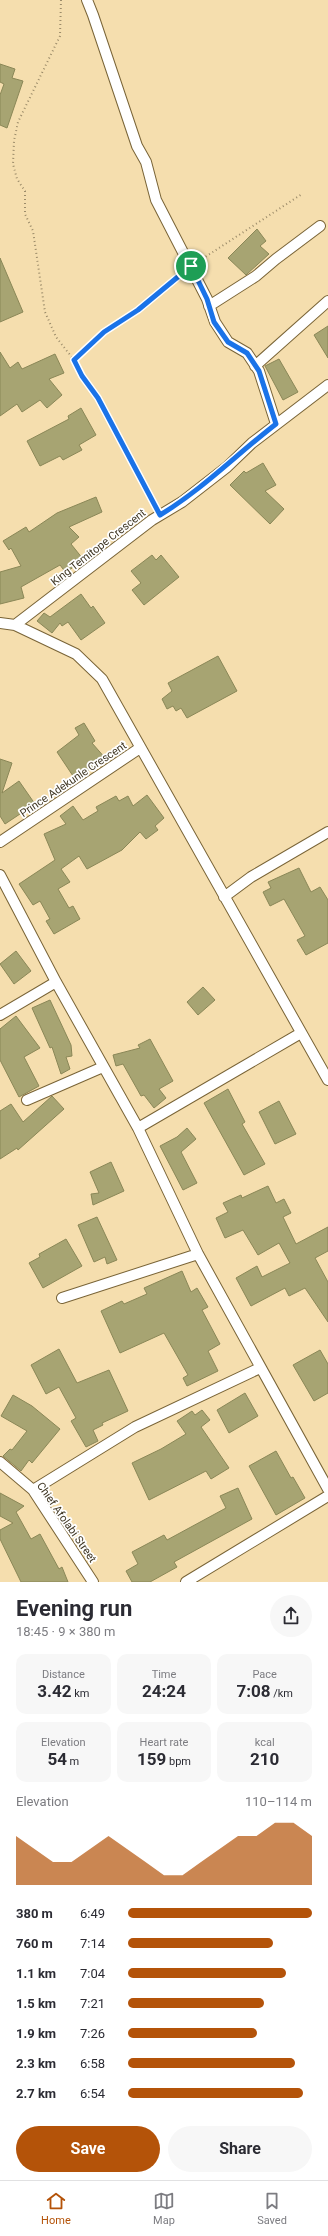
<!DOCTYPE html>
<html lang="en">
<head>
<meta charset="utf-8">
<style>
	:root { --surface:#fff; --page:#f7f7f7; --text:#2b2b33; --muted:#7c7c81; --line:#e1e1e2; --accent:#b45309 }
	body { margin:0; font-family:Roboto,sans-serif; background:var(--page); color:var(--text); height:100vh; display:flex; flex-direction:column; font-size:15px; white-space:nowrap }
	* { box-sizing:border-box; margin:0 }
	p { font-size:13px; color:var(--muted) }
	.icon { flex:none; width:22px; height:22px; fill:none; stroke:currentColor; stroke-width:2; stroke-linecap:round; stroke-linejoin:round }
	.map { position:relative; height:1582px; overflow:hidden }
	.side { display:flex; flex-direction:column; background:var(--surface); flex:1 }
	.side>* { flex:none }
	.pin { position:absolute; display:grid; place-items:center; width:34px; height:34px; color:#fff; margin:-17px; border:2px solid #fff; border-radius:50%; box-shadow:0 1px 4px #0007 }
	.round { display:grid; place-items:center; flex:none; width:42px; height:42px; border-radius:21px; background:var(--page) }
	.overview { display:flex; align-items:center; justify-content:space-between; height:68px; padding:0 16px }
	h1 { font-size:22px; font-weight:700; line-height:30px }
	.metrics { display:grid; grid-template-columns:repeat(3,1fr); gap:6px; height:68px; padding:4px 16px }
	.metrics div { display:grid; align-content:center; border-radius:10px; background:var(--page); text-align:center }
	.metrics b { font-size:17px; font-weight:700 }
	.metrics small { font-size:11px; font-weight:400 }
	.metrics p { font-size:11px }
	.chart { height:112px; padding:8px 16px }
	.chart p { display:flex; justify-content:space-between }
	.chart svg { width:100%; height:72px; margin-top:4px; fill:var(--accent); opacity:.7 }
	.button { display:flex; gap:8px; margin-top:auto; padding:8px 16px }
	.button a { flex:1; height:46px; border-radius:24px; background:var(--accent); color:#fff; font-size:16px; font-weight:700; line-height:46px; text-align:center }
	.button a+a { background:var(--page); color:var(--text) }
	ul { padding:0 16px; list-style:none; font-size:13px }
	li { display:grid; grid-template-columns:64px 48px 1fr; align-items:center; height:30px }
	li i { height:10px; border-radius:5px; background:var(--accent) }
	.menu { display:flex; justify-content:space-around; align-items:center; height:56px; border-top:1px solid var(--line); background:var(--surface); font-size:11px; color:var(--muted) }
	.menu a { display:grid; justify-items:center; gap:2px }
	.menu .on { color:var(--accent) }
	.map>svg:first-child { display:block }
	.building { fill:#a7a472; stroke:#8a8757 }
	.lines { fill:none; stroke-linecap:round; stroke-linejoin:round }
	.minor-casing { stroke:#796437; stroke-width:12 }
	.path { stroke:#9c8c6a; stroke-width:2; stroke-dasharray:1 3; stroke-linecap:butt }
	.minor { stroke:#fff; stroke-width:10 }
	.route-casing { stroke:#fff; stroke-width:8 }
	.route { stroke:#1a73e8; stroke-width:5 }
	.labels { text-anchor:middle; stroke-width:3.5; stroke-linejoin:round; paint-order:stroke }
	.street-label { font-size:11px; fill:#3f3623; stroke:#fff }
</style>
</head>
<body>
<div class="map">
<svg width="328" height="1582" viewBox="0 0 328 1582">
	<rect width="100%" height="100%" fill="#f5deae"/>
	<path class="building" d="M 0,64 L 15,69 L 12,78 L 23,81 L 7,128 L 0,125 L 0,95 L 4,84 L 0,82 Z
		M 257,229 L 266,241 L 260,246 L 269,254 L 246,275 L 228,258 Z
		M 0,258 L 23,312 L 0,322 Z
		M 328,326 L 328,358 L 314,335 Z
		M 0,352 L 10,368 L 18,362 L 22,369 L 55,354 L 64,373 L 49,379 L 62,395 L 47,408 L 40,400 L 22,412 L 17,404 L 0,416 Z
		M 279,359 L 298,392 L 283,400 L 265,366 Z
		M 81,408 L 96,435 L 79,445 L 82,450 L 63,460 L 60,456 L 40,466 L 27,441 L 69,419 L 68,416 Z
		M 263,463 L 276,485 L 265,491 L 284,509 L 270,524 L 230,485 L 244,471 L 246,473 Z
		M 96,497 L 102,512 L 69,527 L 79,537 L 71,544 L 83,559 L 66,573 L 60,565 L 21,587 L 24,598 L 0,604 L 0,572 L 21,566 L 11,548 L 9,550 L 3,541 L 26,527 L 29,532 L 57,513 Z
		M 152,555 L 156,560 L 161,555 L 179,577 L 144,605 L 132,590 L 141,583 L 131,571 Z
		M 81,594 L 91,608 L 93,606 L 105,623 L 81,640 L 68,622 L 62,626 L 60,623 L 52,633 L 37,621 L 44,613 L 50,617 Z
		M 218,656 L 237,691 L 187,718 L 181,708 L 176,711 L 173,706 L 167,709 L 162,699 L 172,691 L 168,683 Z
		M 84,723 L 95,741 L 92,743 L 106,759 L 75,779 L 57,752 L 79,735 L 75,728 Z
		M 0,759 L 12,763 L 2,793 L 19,781 L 35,804 L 5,824 L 0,816 Z
		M 147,795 L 164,818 L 155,826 L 158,830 L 146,839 L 140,832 L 122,850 L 87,869 L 79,856 L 61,869 L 70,882 L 58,889 L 69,908 L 73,906 L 80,919 L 54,934 L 46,921 L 50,919 L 40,901 L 33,905 L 19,884 L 55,860 L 44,834 L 66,824 L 60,816 L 73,806 L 83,820 L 98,811 L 96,807 L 116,796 L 119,801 L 128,796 L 133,806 Z
		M 299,868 L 311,892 L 320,887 L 328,900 L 328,943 L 306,955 L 297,940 L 305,936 L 284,899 L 270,906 L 263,892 L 271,888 L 268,882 Z
		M 16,951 L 31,971 L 14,984 L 0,964 Z
		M 203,987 L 215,1000 L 198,1015 L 187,1002 Z
		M 50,1000 L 71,1045 L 72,1056 L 66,1057 L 70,1069 L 61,1074 L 52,1047 L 50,1048 L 32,1008 Z
		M 16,1016 L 40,1048 L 24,1057 L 39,1086 L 19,1097 L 0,1060 L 0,1029 Z
		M 150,1039 L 173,1081 L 159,1089 L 166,1098 L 154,1108 L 144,1095 L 141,1096 L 123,1064 L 116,1066 L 113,1055 L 140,1048 L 138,1045 Z
		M 228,1089 L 245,1122 L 242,1124 L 265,1164 L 244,1175 L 204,1103 Z
		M 52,1096 L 64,1109 L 18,1150 L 17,1148 L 0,1159 L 0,1111 L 11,1104 L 23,1122 Z
		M 279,1101 L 296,1134 L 275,1144 L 259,1112 Z
		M 187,1128 L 196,1139 L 181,1152 L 197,1183 L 183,1190 L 160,1146 L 177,1137 Z
		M 111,1162 L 124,1191 L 93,1205 L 91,1194 L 99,1193 L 90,1172 Z
		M 268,1186 L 276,1203 L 284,1199 L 291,1213 L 283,1217 L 296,1244 L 328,1227 L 328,1251 L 315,1258 L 328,1282 L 328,1322 L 305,1288 L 289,1296 L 285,1288 L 251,1306 L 236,1278 L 257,1266 L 262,1277 L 290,1263 L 279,1243 L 258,1255 L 243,1230 L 225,1238 L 216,1218 L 228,1212 L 223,1203 L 241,1195 L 242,1198 Z
		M 97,1217 L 117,1260 L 107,1264 L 105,1257 L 94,1262 L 78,1225 Z
		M 66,1239 L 82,1266 L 43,1288 L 29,1263 L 40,1257 L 39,1254 Z
		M 182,1271 L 191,1292 L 197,1288 L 208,1307 L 202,1310 L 220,1344 L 208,1351 L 218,1371 L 187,1386 L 183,1378 L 188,1375 L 164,1333 L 120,1353 L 101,1311 L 122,1301 L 124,1304 L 147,1294 L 144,1288 Z
		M 59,1349 L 77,1383 L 109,1370 L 128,1411 L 102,1423 L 103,1425 L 93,1430 L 98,1441 L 86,1447 L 71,1421 L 76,1418 L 59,1387 L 46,1394 L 31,1365 Z
		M 320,1350 L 328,1364 L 328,1393 L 314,1401 L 293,1365 Z
		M 245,1393 L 258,1416 L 229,1433 L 217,1410 Z
		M 13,1395 L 32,1406 L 60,1429 L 32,1463 L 29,1460 L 21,1471 L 3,1456 L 10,1449 L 12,1450 L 27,1431 L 1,1416 Z
		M 202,1410 L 210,1420 L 201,1427 L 229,1468 L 211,1479 L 206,1471 L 149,1500 L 132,1463 L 161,1449 L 186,1434 L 177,1421 L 192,1411 L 195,1415 Z
		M 276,1451 L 291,1478 L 293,1477 L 305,1498 L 276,1515 L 249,1466 Z
		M 238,1488 L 252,1519 L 174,1562 L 177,1567 L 150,1582 L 132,1582 L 126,1571 L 138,1564 L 132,1552 L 164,1535 L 167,1540 L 226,1508 L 220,1496 Z
		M 0,1493 L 24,1506 L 16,1512 L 31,1539 L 40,1534 L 59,1569 L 62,1567 L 68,1582 L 21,1582 L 0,1539 L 0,1530 L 13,1523 L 0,1516 Z"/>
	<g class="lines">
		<defs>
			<path id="minor" d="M 87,0 L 93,15 L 137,146 L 146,162 L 156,200 L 207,299 L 215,322 L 228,342 L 247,353 L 259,371 L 276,424
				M 209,306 L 256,276 L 276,259 L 320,226
				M 255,366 L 328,301
				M 0,623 L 15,625 L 76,654 L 102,679 L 328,1080
				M 15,625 L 152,520 L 182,502 L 227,467 L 252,443 L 328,385
				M 0,842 L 140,748
				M 0,875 L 56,982 L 138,1128 L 198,1254 L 328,1489
				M 224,897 L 251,877 L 328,832
				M 0,1015 L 56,982
				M 27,1100 L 103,1067
				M 138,1128 L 301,1033
				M 62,1298 L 198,1254
				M 0,1462 L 33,1490 L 93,1582
				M 33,1490 L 135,1427 L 260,1368
				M 186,1582 L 328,1496"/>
		</defs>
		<use href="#minor" class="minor-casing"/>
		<path class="path" d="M 61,0 L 60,36 L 18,122 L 14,141 L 13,164 L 17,179 L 25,191 L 25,214 L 33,231 L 45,312 L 56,337 L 74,360
			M 199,261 L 302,194
			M 155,507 L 98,398 L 81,376 L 74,360 C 108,329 146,302 182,273"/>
		<use href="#minor" class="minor"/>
	</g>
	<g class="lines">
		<defs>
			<path id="route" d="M 191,266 L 207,299 L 214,322 L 228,342 L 247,353 L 259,371 L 276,424 C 237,454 203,489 160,515 L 98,398 L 82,376 L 74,360 L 104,332 L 138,310 Z"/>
		</defs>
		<use href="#route" class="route-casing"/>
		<use href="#route" class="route"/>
	</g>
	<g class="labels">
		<g class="street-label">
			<text transform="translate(98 547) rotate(-38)" y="4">King Temitope Crescent</text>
			<text transform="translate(73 779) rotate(-34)" y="4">Prince Adekunle Crescent</text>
			<text transform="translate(67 1522) rotate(55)" y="4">Chief Afolabi Street</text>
		</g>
	</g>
</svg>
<div class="pin" style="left:191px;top:266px;background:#1e9e55"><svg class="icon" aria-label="arrive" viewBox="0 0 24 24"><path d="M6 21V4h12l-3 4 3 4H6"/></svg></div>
</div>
<section class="side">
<div class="overview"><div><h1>Evening run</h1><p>18:45 · 9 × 380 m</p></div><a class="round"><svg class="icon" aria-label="share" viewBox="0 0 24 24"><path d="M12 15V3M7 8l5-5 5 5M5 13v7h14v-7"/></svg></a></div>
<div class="metrics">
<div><p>Distance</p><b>3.42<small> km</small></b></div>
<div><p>Time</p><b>24:24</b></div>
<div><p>Pace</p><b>7:08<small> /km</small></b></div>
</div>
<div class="metrics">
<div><p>Elevation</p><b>54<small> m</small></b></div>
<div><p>Heart rate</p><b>159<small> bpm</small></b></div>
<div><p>kcal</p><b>210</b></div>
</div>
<div class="chart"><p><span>Elevation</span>110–114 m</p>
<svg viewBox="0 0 160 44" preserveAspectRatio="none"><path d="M0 44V14L10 22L20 30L30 30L40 22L50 14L60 22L70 30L80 38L90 38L100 30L110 22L120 14L130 14L140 6L150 6L160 14V44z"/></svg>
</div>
<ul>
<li><b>380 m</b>6:49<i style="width:100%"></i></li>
<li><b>760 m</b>7:14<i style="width:79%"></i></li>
<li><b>1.1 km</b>7:04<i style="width:86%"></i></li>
<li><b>1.5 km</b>7:21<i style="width:74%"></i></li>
<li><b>1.9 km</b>7:26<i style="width:70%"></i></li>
<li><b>2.3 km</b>6:58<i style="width:91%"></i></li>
<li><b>2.7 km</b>6:54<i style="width:95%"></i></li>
</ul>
<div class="button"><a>Save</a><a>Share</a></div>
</section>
<nav class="menu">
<a class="on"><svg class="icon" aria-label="home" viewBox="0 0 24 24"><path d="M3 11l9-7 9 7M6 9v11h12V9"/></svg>Home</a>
<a><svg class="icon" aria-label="map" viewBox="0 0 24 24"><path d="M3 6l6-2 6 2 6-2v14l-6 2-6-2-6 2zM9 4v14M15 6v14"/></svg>Map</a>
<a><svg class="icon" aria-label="saved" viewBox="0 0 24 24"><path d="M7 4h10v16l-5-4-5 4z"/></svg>Saved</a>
</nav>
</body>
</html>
